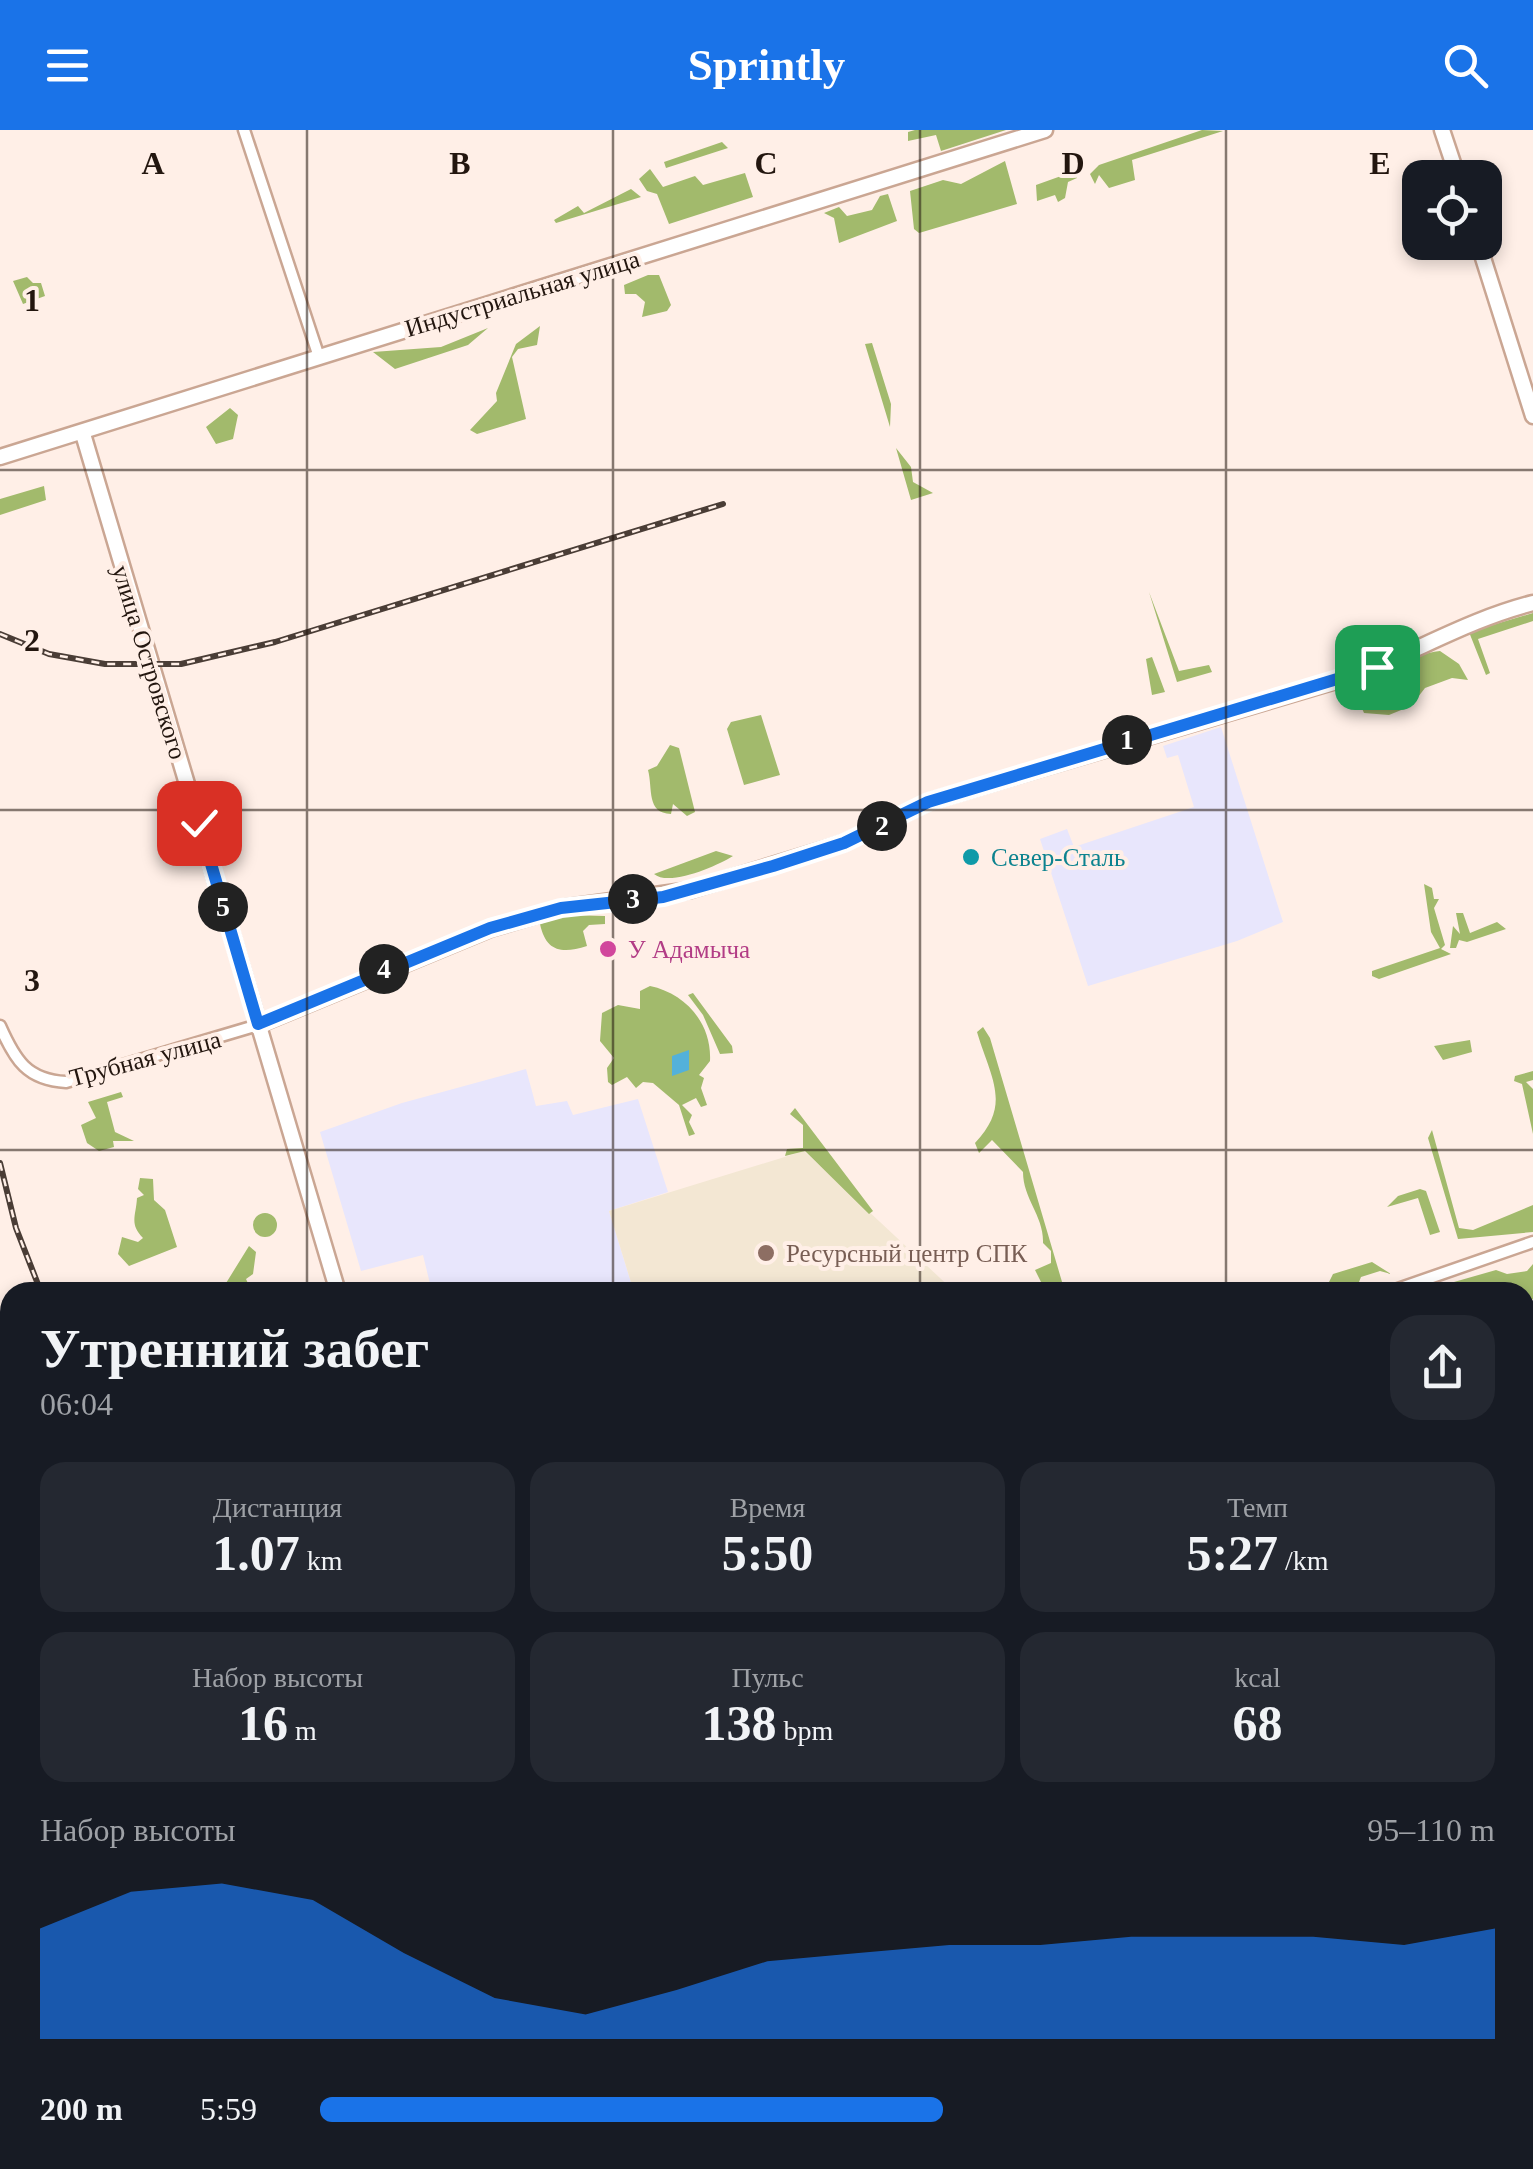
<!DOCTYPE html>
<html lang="ru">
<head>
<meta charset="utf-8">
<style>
	:root { --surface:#171b24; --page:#242831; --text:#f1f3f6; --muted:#9ea1a6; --accent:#1a73e8 }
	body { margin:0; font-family:Georgia,serif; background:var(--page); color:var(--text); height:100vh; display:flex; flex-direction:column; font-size:38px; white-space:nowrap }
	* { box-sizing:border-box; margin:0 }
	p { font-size:32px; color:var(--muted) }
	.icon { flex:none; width:55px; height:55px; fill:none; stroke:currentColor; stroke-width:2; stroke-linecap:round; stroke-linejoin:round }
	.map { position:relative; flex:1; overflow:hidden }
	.drawer { position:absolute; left:0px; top:1152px; width:1535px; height:888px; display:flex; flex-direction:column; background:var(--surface); border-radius:30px 30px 0 0; box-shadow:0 5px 15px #0003 }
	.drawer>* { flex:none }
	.tools { position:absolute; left:1402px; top:30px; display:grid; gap:20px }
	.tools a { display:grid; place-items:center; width:100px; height:100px; border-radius:20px; background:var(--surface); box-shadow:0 5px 15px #0003; font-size:50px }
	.pin { position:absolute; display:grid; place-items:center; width:85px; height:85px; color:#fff; margin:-42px; border-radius:20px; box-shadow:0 5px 15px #0006 }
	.km { position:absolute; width:50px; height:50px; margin:-25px; border-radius:50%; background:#222; color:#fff; font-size:28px; line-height:50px; text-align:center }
	.round { display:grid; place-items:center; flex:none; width:105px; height:105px; border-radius:30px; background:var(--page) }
	.overview { display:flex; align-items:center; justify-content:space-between; height:170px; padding:0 40px }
	h1 { font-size:55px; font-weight:600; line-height:75px }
	.figures { display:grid; grid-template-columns:repeat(3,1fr); gap:15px; height:170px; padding:10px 40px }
	.figures div { display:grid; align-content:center; border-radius:25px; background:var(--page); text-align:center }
	.figures b { font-size:50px; font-weight:600 }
	.figures small { font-size:28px; font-weight:400 }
	.figures p { font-size:28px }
	.chart { height:280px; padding:20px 40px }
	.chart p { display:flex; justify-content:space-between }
	.chart svg { width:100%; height:180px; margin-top:10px; fill:var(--accent); opacity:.7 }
	ul { padding:0 40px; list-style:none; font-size:32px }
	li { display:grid; grid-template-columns:160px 120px 1fr; align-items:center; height:75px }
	li i { height:25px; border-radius:12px; background:var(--accent) }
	header { display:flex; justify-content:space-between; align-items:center; height:130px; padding:0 40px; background:var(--accent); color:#fff; font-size:45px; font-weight:600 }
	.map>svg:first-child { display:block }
	.commercial { fill:#e8e6fc }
	.education { fill:#f3e7d3 }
	.forest { fill:#a2ba6c }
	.water { fill:#53b1da }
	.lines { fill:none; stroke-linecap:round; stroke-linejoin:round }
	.street-casing { stroke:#caa693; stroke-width:15 }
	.secondary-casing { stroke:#caa693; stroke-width:19 }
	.primary-casing { stroke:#d3d0cf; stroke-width:20 }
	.street { stroke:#fff; stroke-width:10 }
	.secondary { stroke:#fff; stroke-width:14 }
	.primary { stroke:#94d1e2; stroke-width:15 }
	.rail-casing { stroke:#4a3d36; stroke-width:6 }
	.rail { stroke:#ffefe7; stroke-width:2.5; stroke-dasharray:8; stroke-linecap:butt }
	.route-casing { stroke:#fff; stroke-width:20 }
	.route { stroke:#1a73e8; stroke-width:12 }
	.grid { fill:none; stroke:#23160f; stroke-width:2.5; stroke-opacity:0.55 }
	.culture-dot { fill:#0f9aa8; stroke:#ffefe7; stroke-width:4 }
	.hotel-dot { fill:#d1479c; stroke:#ffefe7; stroke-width:4 }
	.education-dot { fill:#8d6e63; stroke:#ffefe7; stroke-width:4 }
	.labels { text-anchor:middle; stroke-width:8; stroke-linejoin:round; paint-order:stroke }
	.street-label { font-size:25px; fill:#23160f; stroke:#ffefe7 }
	.culture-label { font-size:25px; fill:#0d838f; stroke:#ffefe7; text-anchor:start }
	.hotel-label { font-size:25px; fill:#b23c85; stroke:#ffefe7; text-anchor:start }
	.education-label { font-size:25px; fill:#785e54; stroke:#ffefe7; text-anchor:start }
	.grid-label { font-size:32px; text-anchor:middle; font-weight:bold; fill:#23160f; stroke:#ffefe7; stroke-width:8; stroke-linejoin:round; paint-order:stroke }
</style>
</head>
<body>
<header><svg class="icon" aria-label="menu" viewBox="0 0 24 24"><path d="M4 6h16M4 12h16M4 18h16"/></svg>Sprintly<svg class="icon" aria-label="search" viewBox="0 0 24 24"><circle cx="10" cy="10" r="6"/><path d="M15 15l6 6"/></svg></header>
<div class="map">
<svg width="1533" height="2039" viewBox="0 0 1533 2039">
	<rect width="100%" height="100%" fill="#ffefe7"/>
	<path class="commercial" d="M 1221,597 L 1283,792 L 1237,811 L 1088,856 L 1040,709 L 1067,699 L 1074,717 L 1194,677 L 1178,625 L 1167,628 L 1163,616 Z
		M 526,939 L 536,976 L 567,971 L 573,985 L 638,969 L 668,1062 L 609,1081 L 634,1162 L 432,1162 L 423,1125 L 361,1141 L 320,1002 L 402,973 Z"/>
	<path class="education" d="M 804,1021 L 955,1162 L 634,1162 L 609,1081 Z"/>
	<path class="forest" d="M 915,0 L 1006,0 L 941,21 L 936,5 L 908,11 L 908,2 Z
		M 1202,0 L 1223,1 L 1132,30 L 1135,50 L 1109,58 L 1099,45 L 1095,54 L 1090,44 L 1099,35 Z
		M 722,12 L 728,18 L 666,38 L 664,32 Z
		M 1005,31 L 1017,74 L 919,103 L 914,99 L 910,61 L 943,50 L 961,54 Z
		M 650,39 L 663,57 L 695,46 L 703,55 L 745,43 L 753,67 L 669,94 L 657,64 L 647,61 L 639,49 Z
		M 1075,41 L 1077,48 L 1068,52 L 1065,68 L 1058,72 L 1055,65 L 1037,71 L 1036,55 Z
		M 631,59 L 641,67 L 556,93 L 554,90 L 578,76 L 584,83 Z
		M 888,64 L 897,91 L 839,113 L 834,88 L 824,83 L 839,77 L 847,86 L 872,80 L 880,66 Z
		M 648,145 L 659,145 L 671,175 L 667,181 L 642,187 L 645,172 L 636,164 L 625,164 L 624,155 Z
		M 27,147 L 33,153 L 41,153 L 45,166 L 23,174 L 13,151 Z
		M 540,196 L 537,215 L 518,219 L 512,227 L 526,289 L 477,304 L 470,300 L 497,271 L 496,263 L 516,214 Z
		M 488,198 L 468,215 L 395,239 L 373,222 L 441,217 Z
		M 872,213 L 891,274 L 890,297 L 865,214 Z
		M 230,278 L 238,285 L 233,309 L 216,314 L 206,297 Z
		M 896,318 L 911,337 L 913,352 L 933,363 L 911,370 Z
		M 44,356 L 46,370 L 0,385 L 0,369 Z
		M 1149,462 L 1179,541 L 1209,535 L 1212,542 L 1177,552 Z
		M 1533,483 L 1533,491 L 1478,509 L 1490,543 L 1486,545 L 1469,502 Z
		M 1440,521 L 1459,534 L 1468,550 L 1452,548 L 1425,558 L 1411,576 L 1389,585 L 1364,583 L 1355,562 L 1358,552 C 1390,549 1409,524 1440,521 Z
		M 1152,527 L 1165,562 L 1152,565 L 1146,529 Z
		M 761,585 L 780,645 L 744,655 L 727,599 L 731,592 Z
		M 670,615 L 679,618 L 695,682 L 687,686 L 673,674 L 671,684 C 646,683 653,659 648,640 L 657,636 Z
		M 716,721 L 733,726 C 717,736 669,757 654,744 Z
		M 1424,754 L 1432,758 L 1434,769 L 1439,769 L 1434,778 L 1445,815 L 1441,819 L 1451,824 L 1379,849 L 1372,846 L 1372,841 L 1440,818 L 1431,802 Z
		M 1456,783 L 1463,783 L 1470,803 L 1497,792 L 1506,799 L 1467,812 L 1459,810 L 1456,818 L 1450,818 L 1453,796 L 1460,804 Z
		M 566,785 L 605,786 L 605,794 L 589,795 L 583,801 L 587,816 C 562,824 546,822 540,794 Z
		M 650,856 C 684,863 712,892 710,931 L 699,945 L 704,948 L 701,958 L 707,975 L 701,977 L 696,968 L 682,975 L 692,985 L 689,992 L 695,1004 L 689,1006 L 679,975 L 653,953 L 643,952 L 636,958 L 627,947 L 612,955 L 608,952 L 607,938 L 614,928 L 600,911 L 602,883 L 618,875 L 640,879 L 640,861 Z
		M 693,863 L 732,916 L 733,923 L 720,924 L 703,885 L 688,865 Z
		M 983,897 L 990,908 L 1065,1162 L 1058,1157 L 1043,1156 L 1035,1140 L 1051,1133 L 1051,1121 L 1043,1113 C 1044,1086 1023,1069 1023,1042 L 992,1010 L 979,1023 L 975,1013 C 1012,974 991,949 977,902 Z
		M 1470,910 L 1472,922 L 1443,930 L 1434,916 Z
		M 1533,941 L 1533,950 L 1526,952 L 1533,959 L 1533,1004 L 1522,954 L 1514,951 L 1515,946 Z
		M 121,962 L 123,967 L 107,972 L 115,1002 L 134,1011 L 113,1011 L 114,1017 L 99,1021 L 87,1013 L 81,995 L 96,988 L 88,972 Z
		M 795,978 L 873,1081 L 869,1084 L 805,1021 L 785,1026 L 787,1019 L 803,1018 L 803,995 L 790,984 Z
		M 1432,1000 L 1459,1098 L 1473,1100 L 1533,1075 L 1533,1102 L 1458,1109 L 1428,1008 Z
		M 140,1048 L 153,1049 L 154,1070 L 165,1080 L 177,1117 L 129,1136 L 118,1124 L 122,1107 L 138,1112 L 143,1108 C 129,1094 136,1086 137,1068 L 144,1065 L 138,1059 Z
		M 1420,1059 L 1426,1061 L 1440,1102 L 1430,1105 L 1418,1068 L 1387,1077 L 1398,1066 Z
		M253 1095a12 12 0 1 1 24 0a12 12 0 1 1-24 0Z
		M 249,1116 L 256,1122 L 253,1144 L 246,1149 L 252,1162 L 223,1158 Z
		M 1372,1132 L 1391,1144 L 1380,1141 L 1361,1147 L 1357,1157 L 1332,1159 L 1328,1154 L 1333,1144 Z
		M 1533,1134 L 1533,1169 L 1525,1172 L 1525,1162 L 1419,1162 L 1496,1140 L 1507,1144 L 1527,1141 Z"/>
	<path class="water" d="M 689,920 L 689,940 L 672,946 L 672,926 Z"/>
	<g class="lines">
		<defs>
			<path id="street" d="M 244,0 L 319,227
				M 0,896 C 15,930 27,950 66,952 L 258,895
				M 1389,1162 L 1533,1112"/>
			<path id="secondary" d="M 1442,0 L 1458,48
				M 1478,112 L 1533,286
				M 83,304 L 338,1162
				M 0,327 L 1045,0
				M 258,895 L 490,799 L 561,778 L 691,760 L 844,713 L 928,672 L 1343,549 C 1410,526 1463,491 1533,473
				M 583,2030 L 586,2039"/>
			<path id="primary" d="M 1525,1427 L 1533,1424
				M 0,1905 L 10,1902"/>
		</defs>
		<use href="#street" class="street-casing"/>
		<use href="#secondary" class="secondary-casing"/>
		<use href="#primary" class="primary-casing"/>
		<use href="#street" class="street"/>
		<use href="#secondary" class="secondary"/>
		<use href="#primary" class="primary"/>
		<defs>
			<path id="rail" d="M 0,504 L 49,524 L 105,534 L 181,534 L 275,512 L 723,374
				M 0,1033 L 16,1098 L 41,1162
				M 0,1537 L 10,1526
				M 299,2039 L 300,2030"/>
		</defs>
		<use href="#rail" class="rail-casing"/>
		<use href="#rail" class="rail"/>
	</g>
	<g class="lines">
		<defs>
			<path id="route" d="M 199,693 L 258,894 L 490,798 L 561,778 L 663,767 L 773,736 L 844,713 L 928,672 L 1377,537"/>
		</defs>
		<use href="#route" class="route-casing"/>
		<use href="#route" class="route"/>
	</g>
	<path class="grid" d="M 307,0 L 307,1162M 613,0 L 613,1162M 920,0 L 920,1162M 1226,0 L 1226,1162M 0,340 L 1533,340M 0,680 L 1533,680M 0,1020 L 1533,1020M 0,1359 L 10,1359M 1525,1359 L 1533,1359M 0,1699 L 10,1699M 1525,1699 L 1533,1699M 307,2030 L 307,2039M 613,2030 L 613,2039M 920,2030 L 920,2039M 1226,2030 L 1226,2039"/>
	<circle class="culture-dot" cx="971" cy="727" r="10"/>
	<circle class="hotel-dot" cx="608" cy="819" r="10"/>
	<circle class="education-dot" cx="766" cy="1123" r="10"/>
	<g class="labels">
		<g class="street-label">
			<text transform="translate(522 163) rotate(-17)" y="9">Индустриальная улица</text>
			<text transform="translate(150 532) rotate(73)" y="9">улица Островского</text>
			<text transform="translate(145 928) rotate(-15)" y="9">Трубная улица</text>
		</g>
		<g class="culture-label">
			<text x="991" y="736">Север-Сталь</text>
		</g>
		<g class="hotel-label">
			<text x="628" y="828">У Адамыча</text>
		</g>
		<g class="education-label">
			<text x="786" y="1132">Ресурсный центр СПК</text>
		</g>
	</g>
	<g class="grid-label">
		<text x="153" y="44">A</text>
		<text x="460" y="44">B</text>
		<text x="766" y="44">C</text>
		<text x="1073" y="44">D</text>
		<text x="1380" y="44">E</text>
		<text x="32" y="181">1</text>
		<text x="32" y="521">2</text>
		<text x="32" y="861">3</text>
	</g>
</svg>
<div class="tools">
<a><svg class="icon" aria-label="locate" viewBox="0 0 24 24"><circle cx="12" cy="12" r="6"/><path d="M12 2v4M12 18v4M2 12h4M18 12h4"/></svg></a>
</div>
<div class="pin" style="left:1377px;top:537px;background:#1e9e55"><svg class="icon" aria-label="arrive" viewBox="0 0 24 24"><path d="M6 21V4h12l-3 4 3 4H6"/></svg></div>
<div class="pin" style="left:199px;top:693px;background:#d93025"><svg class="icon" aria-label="check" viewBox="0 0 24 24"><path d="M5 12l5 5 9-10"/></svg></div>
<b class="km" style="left:1127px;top:610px">1</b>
<b class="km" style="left:882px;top:696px">2</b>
<b class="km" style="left:633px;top:769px">3</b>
<b class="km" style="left:384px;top:839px">4</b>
<b class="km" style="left:223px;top:777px">5</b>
<section class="drawer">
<div class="overview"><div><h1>Утренний забег</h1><p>06:04</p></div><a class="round"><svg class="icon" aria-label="share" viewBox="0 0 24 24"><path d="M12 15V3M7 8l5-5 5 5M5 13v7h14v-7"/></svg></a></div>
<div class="figures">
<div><p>Дистанция</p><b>1.07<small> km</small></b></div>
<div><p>Время</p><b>5:50</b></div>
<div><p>Темп</p><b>5:27<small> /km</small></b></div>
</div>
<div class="figures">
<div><p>Набор высоты</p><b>16<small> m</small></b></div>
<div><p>Пульс</p><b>138<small> bpm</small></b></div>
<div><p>kcal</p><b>68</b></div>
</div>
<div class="chart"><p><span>Набор высоты</span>95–110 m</p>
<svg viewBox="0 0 160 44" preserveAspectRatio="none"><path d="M0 44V17L10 8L20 6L30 10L40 23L50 34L60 38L70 32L80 25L90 23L100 21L110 21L120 19L130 19L140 19L150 21L160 17V44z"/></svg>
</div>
<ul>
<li><b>200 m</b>5:59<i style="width:53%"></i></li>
</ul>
</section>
</div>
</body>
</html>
